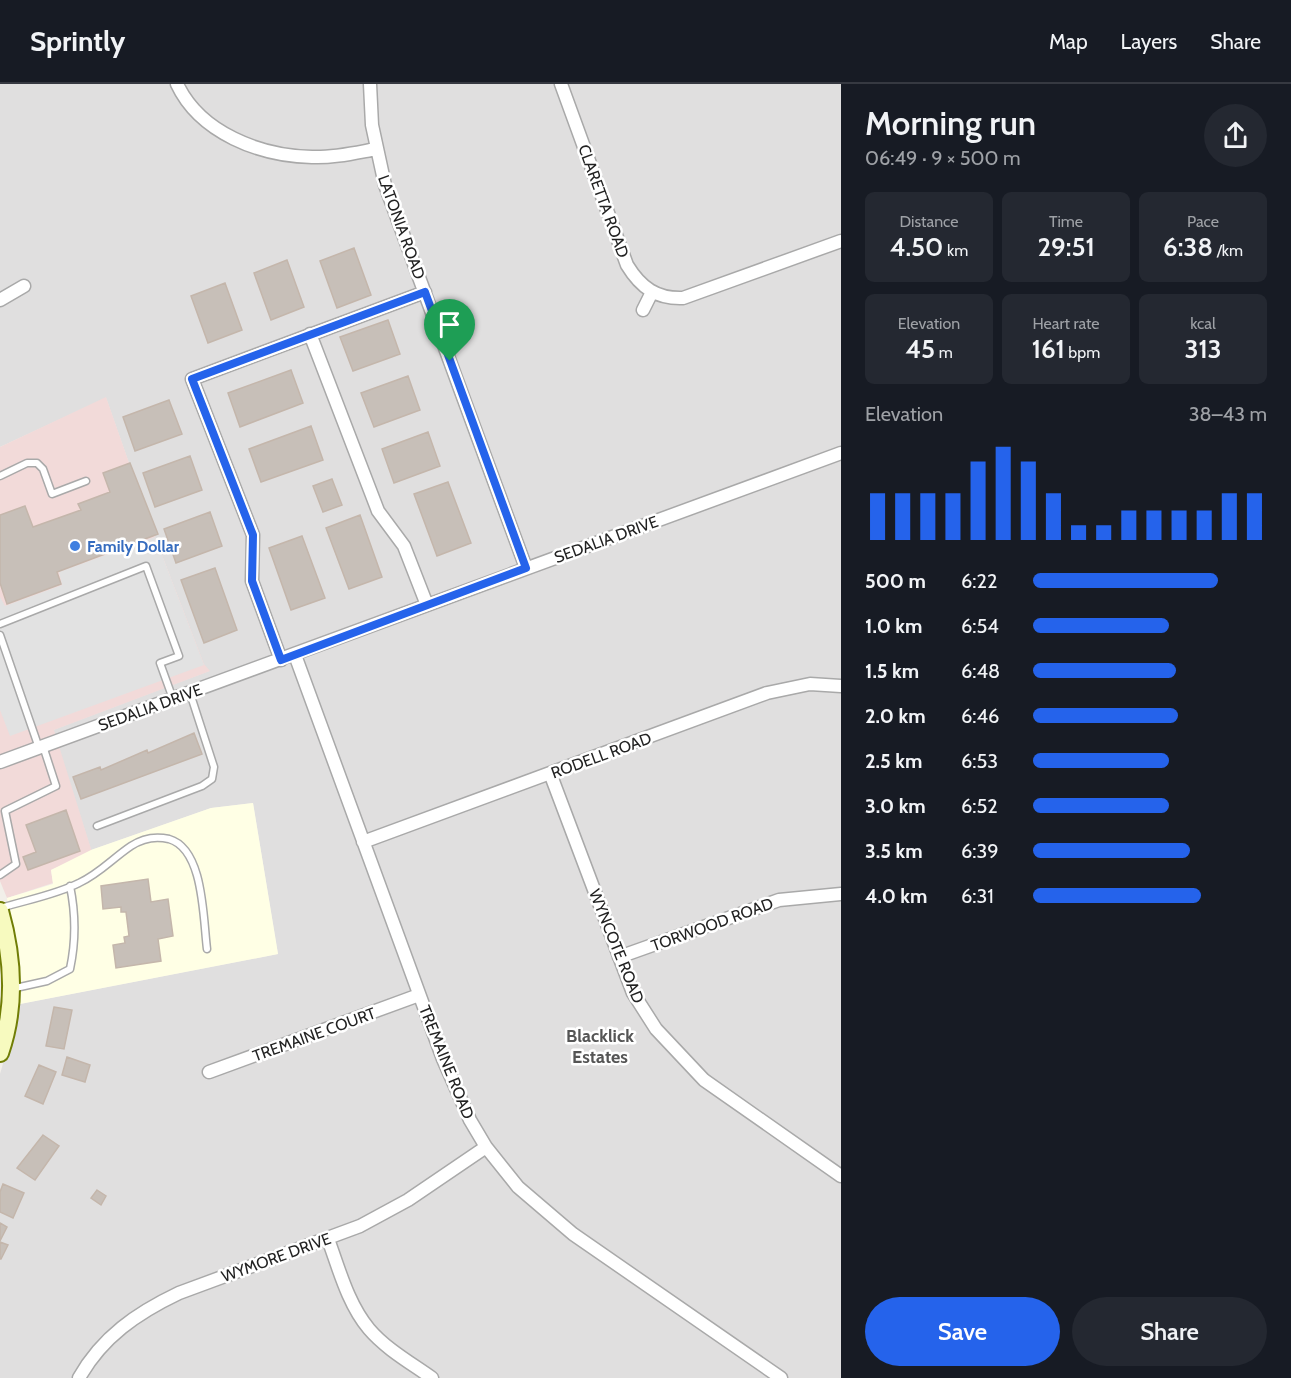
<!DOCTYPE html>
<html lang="en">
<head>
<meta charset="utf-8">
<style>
	:root { --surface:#171b24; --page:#242831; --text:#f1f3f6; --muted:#9ea1a6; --line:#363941; --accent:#2563eb }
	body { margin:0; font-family:Cabin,sans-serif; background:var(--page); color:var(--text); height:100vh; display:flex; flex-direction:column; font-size:22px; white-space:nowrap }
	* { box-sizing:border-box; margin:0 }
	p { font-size:20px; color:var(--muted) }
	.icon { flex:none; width:33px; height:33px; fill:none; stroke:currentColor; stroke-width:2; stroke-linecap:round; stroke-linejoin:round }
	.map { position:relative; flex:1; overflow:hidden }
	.panel { display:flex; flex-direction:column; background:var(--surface); width:450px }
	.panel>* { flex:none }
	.pin { position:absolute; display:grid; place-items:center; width:51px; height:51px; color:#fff; margin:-62px -26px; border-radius:50% 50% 50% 0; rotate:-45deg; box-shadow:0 0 6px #0007 }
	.pin .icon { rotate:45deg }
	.round { display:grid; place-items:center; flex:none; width:63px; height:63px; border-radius:32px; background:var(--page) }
	.summary { display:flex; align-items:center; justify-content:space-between; height:102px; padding:0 24px }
	h1 { font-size:33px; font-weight:600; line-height:45px }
	.figures { display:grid; grid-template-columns:repeat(3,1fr); gap:9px; height:102px; padding:6px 24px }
	.figures div { display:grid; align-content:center; border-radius:9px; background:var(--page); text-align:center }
	.figures b { font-size:26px; font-weight:600 }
	.figures small { font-size:16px; font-weight:400 }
	.figures p { font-size:16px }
	.chart { height:168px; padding:12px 24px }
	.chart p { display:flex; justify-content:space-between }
	.chart svg { width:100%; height:108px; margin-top:6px; stroke:var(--accent); stroke-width:6 }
	.cta { display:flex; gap:12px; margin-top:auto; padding:12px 24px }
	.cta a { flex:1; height:69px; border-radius:36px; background:var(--accent); color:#fff; font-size:24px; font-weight:600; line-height:69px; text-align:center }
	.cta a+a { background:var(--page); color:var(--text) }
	ul { padding:0 24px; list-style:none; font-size:20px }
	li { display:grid; grid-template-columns:96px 72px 1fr; align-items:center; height:45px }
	li i { height:15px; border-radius:8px; background:var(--accent) }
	header { display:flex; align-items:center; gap:36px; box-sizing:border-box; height:84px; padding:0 30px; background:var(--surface); border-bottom:2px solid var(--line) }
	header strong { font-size:28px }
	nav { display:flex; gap:33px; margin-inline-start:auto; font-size:21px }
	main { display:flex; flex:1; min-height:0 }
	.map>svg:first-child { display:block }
	.residential { fill:#e0dfdf }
	.commercial { fill:#f2dad9 }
	.education { fill:#ffffe5 }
	.parking { fill:#e2e2e2 }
	.building { fill:#c7bfb8; stroke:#c4b6ab; stroke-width:1.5 }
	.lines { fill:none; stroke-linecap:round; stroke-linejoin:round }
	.lane-casing { stroke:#a9a9a9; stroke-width:9 }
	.street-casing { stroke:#a9a9a9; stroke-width:15 }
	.secondary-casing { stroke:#707d05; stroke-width:20 }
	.lane { stroke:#fff; stroke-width:6 }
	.street { stroke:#fff; stroke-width:12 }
	.secondary { stroke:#f7fabf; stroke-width:16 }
	.route-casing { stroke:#fff; stroke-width:12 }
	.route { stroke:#2563eb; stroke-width:8 }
	.shop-dot { fill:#3f7fe0; stroke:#fff; stroke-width:2 }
	.labels { text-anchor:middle; stroke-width:5; stroke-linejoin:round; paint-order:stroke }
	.street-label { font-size:16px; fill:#222; stroke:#fff }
	.shop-label { font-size:16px; font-weight:bold; fill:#366cbe; stroke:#fff; text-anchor:start }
	.neighbourhood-label { font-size:18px; font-weight:bold; fill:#555; stroke:#fff }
</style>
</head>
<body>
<header>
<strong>Sprintly</strong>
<nav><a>Map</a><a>Layers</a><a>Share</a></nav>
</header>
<main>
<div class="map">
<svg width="841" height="1294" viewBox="0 0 841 1294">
	<rect width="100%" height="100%" fill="#f2efe9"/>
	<path class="residential" d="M 0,0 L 841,0 L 841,1294 L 0,1294 L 0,990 L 20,920 L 278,870 L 253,719 L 211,724 L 91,766 L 53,646 L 209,587 L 204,581 L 155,453 L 106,314 L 0,363 Z"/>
	<path class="commercial" d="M 106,313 L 155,453 L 204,580 L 210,587 L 54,646 L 92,768 L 51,786 L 53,799 L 7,814 L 0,797 L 0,363 Z"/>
	<path class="education" d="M 253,719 L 278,870 L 20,920 L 7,814 L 53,800 L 51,786 L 91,766 L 211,724 Z"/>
	<path class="parking" d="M 155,453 L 204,581 L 10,652 L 0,626 L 0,513 L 5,522 L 62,501 L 59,488 Z"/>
	<path class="building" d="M 354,164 L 371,211 L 337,224 L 320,177 Z
		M 287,176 L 304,223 L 271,236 L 254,189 Z
		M 225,199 L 242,246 L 208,259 L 191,212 Z
		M 388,236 L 400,270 L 353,287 L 340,253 Z
		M 291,286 L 303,319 L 240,343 L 228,309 Z
		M 408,292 L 420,326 L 374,343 L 361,309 Z
		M 169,316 L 182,350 L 135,367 L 123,333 Z
		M 311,342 L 323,376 L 261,398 L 249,365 Z
		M 428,348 L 440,382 L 394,399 L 382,365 Z
		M 190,372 L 202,406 L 155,423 L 143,389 Z
		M 130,379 L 158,450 L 57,488 L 61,500 L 7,520 L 0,499 L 0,431 L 25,422 L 33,443 L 81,426 L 78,420 L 110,408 L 103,389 Z
		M 332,395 L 342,421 L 323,428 L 313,402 Z
		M 448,398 L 471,459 L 437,472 L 414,410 Z
		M 210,428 L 222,462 L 176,479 L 164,445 Z
		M 360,431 L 382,493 L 349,505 L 326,444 Z
		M 302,452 L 325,514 L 291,526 L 269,464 Z
		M 215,484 L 237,546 L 204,559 L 181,496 Z
		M 194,649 L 202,670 L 81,715 L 73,693 L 100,683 L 101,686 L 147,666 L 148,669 Z
		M 66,726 L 80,767 L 28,786 L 23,773 L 36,768 L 26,741 Z
		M 148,795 L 151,818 L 168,815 L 173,852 L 158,855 L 161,877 L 116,884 L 113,861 L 125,859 L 124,853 L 129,852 L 126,828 L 121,828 L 121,823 L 103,825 L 101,802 Z
		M 54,923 L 72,926 L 64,965 L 46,962 Z
		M 67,973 L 90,981 L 85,998 L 62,991 Z
		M 39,981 L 56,988 L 43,1020 L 25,1012 Z
		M 43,1051 L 59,1062 L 35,1096 L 17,1084 Z
		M 3,1100 L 24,1109 L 13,1134 L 0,1128 L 0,1108 Z
		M 97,1106 L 106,1112 L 101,1121 L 91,1114 Z
		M 0,1139 L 7,1143 L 0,1157 Z
		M 0,1158 L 8,1161 L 1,1175 L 0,1175 Z"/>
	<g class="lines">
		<defs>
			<path id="lane" d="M 0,392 L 27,379 L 37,379 L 43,385 L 52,410 L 86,397
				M 0,540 L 146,482 L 179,572 L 160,579 L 173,615
				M 0,551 L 39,664
				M 97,742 L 202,702 L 212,695 L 214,683 L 190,609
				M 0,791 L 16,780 L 5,727 L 56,702 L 43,662
				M 1,824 C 26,816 55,811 79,799 C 99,790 113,774 131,762 C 143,754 156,752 169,755 C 204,765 203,834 207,865
				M 11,905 L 47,897 L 70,885 C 76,857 76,831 70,802"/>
			<path id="street" d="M 177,0 C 200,49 260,72 312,73 C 333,74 354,69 376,65
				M 370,0 L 372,41 L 385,101 L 526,484
				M 561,0 L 627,181 C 641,204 657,215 683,214 L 841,157
				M 0,216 L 24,202
				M 643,226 L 652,208
				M 310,250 L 378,427 L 404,462 L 427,521
				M 295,571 L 443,975 L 470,1036 L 486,1063 L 518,1103 L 573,1150 L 781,1294
				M 281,576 L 252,497 L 253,451 L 192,295 L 425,208
				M 0,678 L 841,369
				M 550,689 L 633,909 L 656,945 L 704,996 L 841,1092
				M 363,758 L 767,609 L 810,600 L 841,602
				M 619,873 L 779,816 L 841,810
				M 209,988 L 419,911
				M 328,1155 C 339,1185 348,1220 369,1245 C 386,1265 411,1279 432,1294
				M 79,1294 C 102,1253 137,1229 179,1209 L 360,1142 L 408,1116 L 486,1063"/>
			<path id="secondary" d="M 0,827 C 13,873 16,923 0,969"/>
		</defs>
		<use href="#lane" class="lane-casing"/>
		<use href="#street" class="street-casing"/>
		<use href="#secondary" class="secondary-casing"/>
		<use href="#lane" class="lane"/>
		<use href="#street" class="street"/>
		<use href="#secondary" class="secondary"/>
	</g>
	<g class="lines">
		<defs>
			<path id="route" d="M 425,208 L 526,484 L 281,576 L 252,497 L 253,451 L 192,295 Z"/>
		</defs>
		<use href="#route" class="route-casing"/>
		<use href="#route" class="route"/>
	</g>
	<circle class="shop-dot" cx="75" cy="462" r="6"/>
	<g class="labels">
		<g class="street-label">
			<text transform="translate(604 117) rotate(70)" y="6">CLARETTA ROAD</text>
			<text transform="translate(402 143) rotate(70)" y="6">LATONIA ROAD</text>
			<text transform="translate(606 455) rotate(-20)" y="6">SEDALIA DRIVE</text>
			<text transform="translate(150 623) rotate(-20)" y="6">SEDALIA DRIVE</text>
			<text transform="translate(601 671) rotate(-20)" y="6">RODELL ROAD</text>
			<text transform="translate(712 840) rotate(-20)" y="6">TORWOOD ROAD</text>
			<text transform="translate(617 862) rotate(68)" y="6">WYNCOTE ROAD</text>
			<text transform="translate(314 950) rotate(-20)" y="6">TREMAINE COURT</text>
			<text transform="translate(447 978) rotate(68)" y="6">TREMAINE ROAD</text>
			<text transform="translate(276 1173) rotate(-20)" y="6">WYMORE DRIVE</text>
		</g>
		<g class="shop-label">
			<text x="87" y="468">Family Dollar</text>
		</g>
		<g class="neighbourhood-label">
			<text x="600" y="958">Blacklick<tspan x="600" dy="21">Estates</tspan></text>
		</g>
	</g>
</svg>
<div class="pin" style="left:450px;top:277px;background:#1e9e55"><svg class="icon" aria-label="arrive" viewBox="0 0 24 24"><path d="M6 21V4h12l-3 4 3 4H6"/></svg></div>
</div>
<section class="panel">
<div class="summary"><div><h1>Morning run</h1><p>06:49 · 9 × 500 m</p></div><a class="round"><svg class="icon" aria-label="share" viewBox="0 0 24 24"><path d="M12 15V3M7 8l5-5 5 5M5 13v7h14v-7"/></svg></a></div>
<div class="figures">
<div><p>Distance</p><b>4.50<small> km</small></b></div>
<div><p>Time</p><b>29:51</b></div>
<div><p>Pace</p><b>6:38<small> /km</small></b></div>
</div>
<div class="figures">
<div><p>Elevation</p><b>45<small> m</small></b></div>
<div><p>Heart rate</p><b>161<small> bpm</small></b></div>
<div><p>kcal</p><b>313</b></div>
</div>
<div class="chart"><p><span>Elevation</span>38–43 m</p>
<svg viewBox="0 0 160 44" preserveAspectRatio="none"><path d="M5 44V25M15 44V25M25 44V25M35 44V25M45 44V12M55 44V6M65 44V12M75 44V25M85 44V38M95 44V38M105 44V32M115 44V32M125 44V32M135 44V32M145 44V25M155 44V25"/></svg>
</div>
<ul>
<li><b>500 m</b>6:22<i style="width:79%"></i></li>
<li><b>1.0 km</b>6:54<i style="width:58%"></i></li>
<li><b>1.5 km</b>6:48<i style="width:61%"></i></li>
<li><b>2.0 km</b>6:46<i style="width:62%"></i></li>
<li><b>2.5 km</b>6:53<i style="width:58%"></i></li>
<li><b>3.0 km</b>6:52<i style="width:58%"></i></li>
<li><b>3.5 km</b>6:39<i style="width:67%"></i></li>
<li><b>4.0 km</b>6:31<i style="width:72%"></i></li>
</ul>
<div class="cta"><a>Save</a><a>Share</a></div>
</section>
</main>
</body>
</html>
